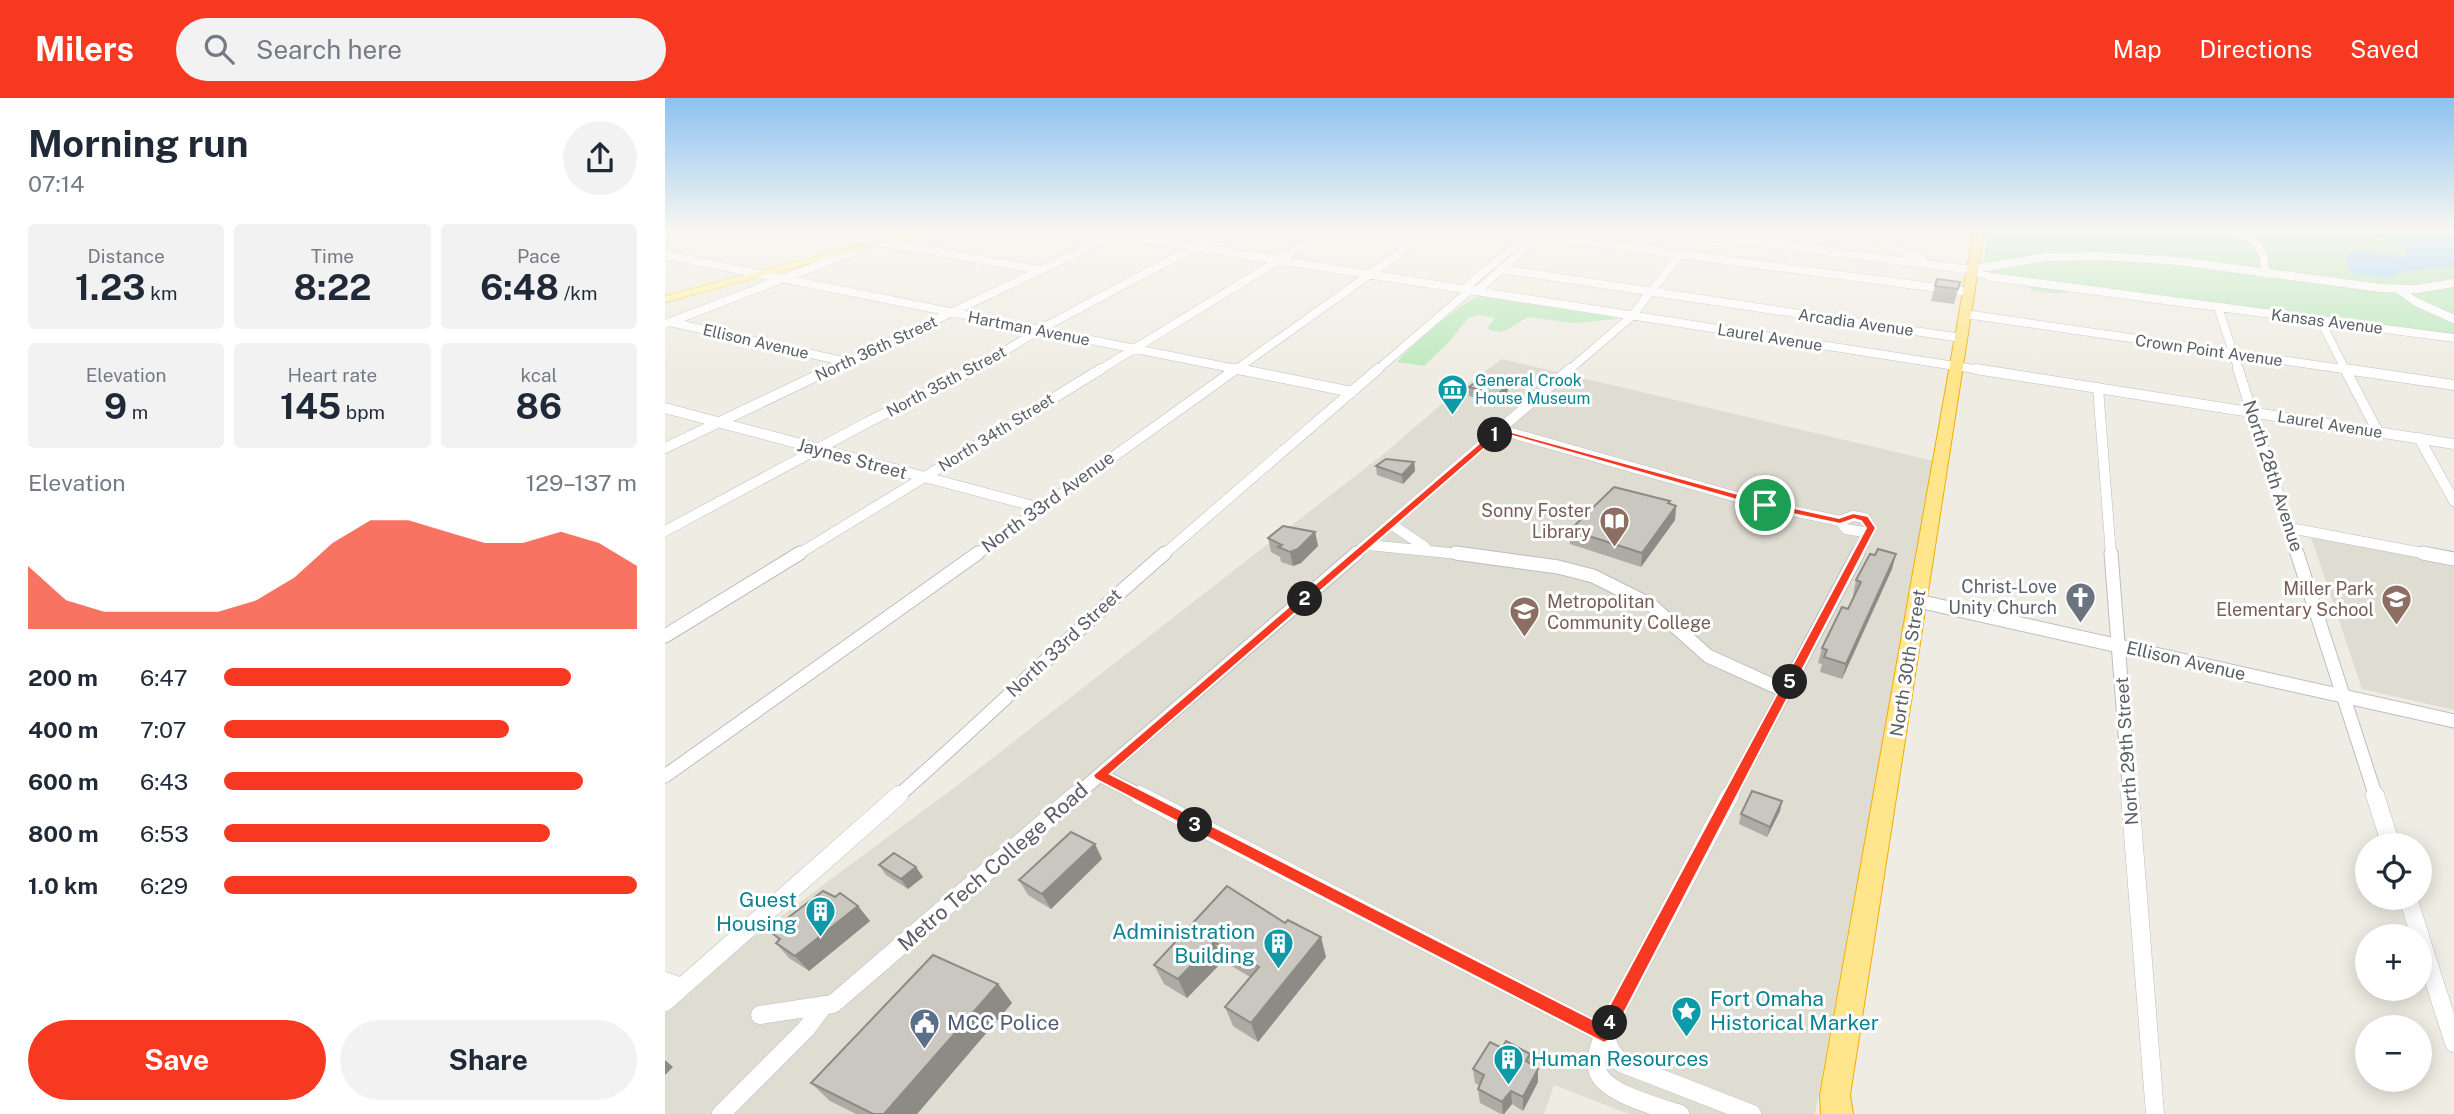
<!DOCTYPE html>
<html lang="en">
<head>
<meta charset="utf-8">
<style>
	:root { --surface:#fff; --page:#f2f2f3; --text:#1f2937; --muted:#747a83; --accent:#f73922 }
	body { margin:0; font-family:"Public Sans",sans-serif; background:var(--page); color:var(--text); height:100vh; display:flex; flex-direction:column; font-size:26px; white-space:nowrap }
	* { box-sizing:border-box; margin:0 }
	p { font-size:23px; color:var(--muted) }
	.icon { flex:none; width:38px; height:38px; fill:none; stroke:currentColor; stroke-width:2; stroke-linecap:round; stroke-linejoin:round }
	.map { position:relative; flex:1; overflow:hidden }
	.panel { display:flex; flex-direction:column; background:var(--surface); width:665px }
	.panel>* { flex:none }
	.tools { position:absolute; left:1690px; top:735px; display:grid; gap:14px }
	.tools a { display:grid; place-items:center; width:77px; height:77px; border-radius:50%; background:var(--surface); box-shadow:0 4px 18px #0003; font-size:35px }
	.pin { position:absolute; display:grid; place-items:center; width:60px; height:60px; color:#fff; margin:-30px; border:4px solid #fff; border-radius:50%; box-shadow:0 2px 7px #0007 }
	.km { position:absolute; width:35px; height:35px; margin:-18px; border-radius:50%; background:#222; color:#fff; font-size:19px; line-height:35px; text-align:center }
	.round { display:grid; place-items:center; flex:none; width:74px; height:74px; border-radius:37px; background:var(--page) }
	.summary { display:flex; align-items:center; justify-content:space-between; height:119px; padding:0 28px }
	h1 { font-size:38px; font-weight:700; line-height:52px }
	.figures { display:grid; grid-template-columns:repeat(3,1fr); gap:10px; height:119px; padding:7px 28px }
	.figures div { display:grid; align-content:center; border-radius:7px; background:var(--page); text-align:center }
	.figures b { font-size:35px; font-weight:700 }
	.figures small { font-size:19px; font-weight:400 }
	.figures p { font-size:19px }
	.chart { height:196px; padding:14px 28px }
	.chart p { display:flex; justify-content:space-between }
	.chart svg { width:100%; height:126px; margin-top:7px; fill:var(--accent); opacity:.7 }
	.primary-button { display:flex; gap:14px; margin-top:auto; padding:14px 28px }
	.primary-button a { flex:1; height:80px; border-radius:42px; background:var(--accent); color:#fff; font-size:28px; font-weight:700; line-height:80px; text-align:center }
	.primary-button a+a { background:var(--page); color:var(--text) }
	ul { padding:0 28px; list-style:none; font-size:23px }
	li { display:grid; grid-template-columns:112px 84px 1fr; align-items:center; height:52px }
	li i { height:18px; border-radius:9px; background:var(--accent) }
	header { display:flex; align-items:center; gap:42px; box-sizing:border-box; height:98px; padding:0 35px; background:var(--accent); color:#fff }
	header strong { font-size:33px }
	nav { display:flex; gap:38px; margin-inline-start:auto; font-size:24px }
	.search { width:490px; height:63px; background:var(--page); display:flex; align-items:center; gap:18px; box-sizing:border-box; padding:0 24px; border-radius:38px; color:var(--muted); font-size:26px }
	main { display:flex; flex:1; min-height:0 }
	.map>svg:first-child { display:block }
	.education { fill:#dfdcd2 }
	.green { fill:#bee9bf }
	.water { fill:#a4d4ff }
	.lines { fill:none; stroke-linecap:round; stroke-linejoin:round }
	.minor-far3-casing { stroke:#bbbdc3; stroke-width:9 }
	.minor-far2-casing { stroke:#bbbdc3; stroke-width:11 }
	.minor-far1-casing { stroke:#bbbdc3; stroke-width:15 }
	.minor-casing { stroke:#bbbdc3; stroke-width:19 }
	.major-casing { stroke:#fcd14f; stroke-width:2 }
	.highway-casing { stroke:#f3ae00; stroke-width:2 }
	.minor-far3 { stroke:#fff; stroke-width:8 }
	.minor-far2 { stroke:#fff; stroke-width:10 }
	.minor-far1 { stroke:#fff; stroke-width:13 }
	.minor { stroke:#fff; stroke-width:18 }
	.major { fill:#fff4a9; fill-rule:evenodd }
	.highway { fill:#ffe58b; fill-rule:evenodd }
	.wall { fill:#aeaba5 }
	.shaded-wall { fill:#8d8b86 }
	.building { fill:#cac7c0; stroke:#8d8b86; stroke-width:2 }
	.route { fill:#f73922; stroke:#fff; stroke-width:2; fill-rule:evenodd }
	.labels { text-anchor:middle; stroke-width:6; stroke-linejoin:round; paint-order:stroke }
	.far-street-label { font-size:16px; fill:#5b5f65; stroke:#fff }
	.far-culture-label { font-size:16px; fill:#0d838f; stroke:#fff; text-anchor:start }
	.street-label { font-size:18px; fill:#5b5f65; stroke:#fff }
	.education-label { font-size:18px; fill:#785e54; stroke:#fff; text-anchor:end }
	.worship-label { font-size:18px; fill:#5b616d; stroke:#fff; text-anchor:end }
	.near-street-label { font-size:21px; fill:#5b5f65; stroke:#fff }
	.near-culture-label { font-size:21px; fill:#0d838f; stroke:#fff; text-anchor:end }
	.near-service-label { font-size:21px; fill:#4e5e75; stroke:#fff; text-anchor:start }
</style>
</head>
<body>
<header>
<strong>Milers</strong>
<div class="search"><svg class="icon" aria-label="search" viewBox="0 0 24 24"><circle cx="10" cy="10" r="6"/><path d="M15 15l6 6"/></svg>Search here</div>
<nav><a>Map</a><a>Directions</a><a>Saved</a></nav>
</header>
<main>
<section class="panel">
<div class="summary"><div><h1>Morning run</h1><p>07:14</p></div><a class="round"><svg class="icon" aria-label="share" viewBox="0 0 24 24"><path d="M12 15V3M7 8l5-5 5 5M5 13v7h14v-7"/></svg></a></div>
<div class="figures">
<div><p>Distance</p><b>1.23<small> km</small></b></div>
<div><p>Time</p><b>8:22</b></div>
<div><p>Pace</p><b>6:48<small> /km</small></b></div>
</div>
<div class="figures">
<div><p>Elevation</p><b>9<small> m</small></b></div>
<div><p>Heart rate</p><b>145<small> bpm</small></b></div>
<div><p>kcal</p><b>86</b></div>
</div>
<div class="chart"><p><span>Elevation</span>129–137 m</p>
<svg viewBox="0 0 160 44" preserveAspectRatio="none"><path d="M0 44V22L10 34L20 38L30 38L40 38L50 38L60 34L70 26L80 14L90 6L100 6L110 10L120 14L130 14L140 10L150 14L160 22V44z"/></svg>
</div>
<ul>
<li><b>200 m</b>6:47<i style="width:84%"></i></li>
<li><b>400 m</b>7:07<i style="width:69%"></i></li>
<li><b>600 m</b>6:43<i style="width:87%"></i></li>
<li><b>800 m</b>6:53<i style="width:79%"></i></li>
<li><b>1.0 km</b>6:29<i style="width:100%"></i></li>
</ul>
<div class="primary-button"><a>Save</a><a>Share</a></div>
</section>
<div class="map">
<svg width="1789" height="1016" viewBox="0 0 1789 1016">
	<rect width="100%" height="100%" fill="#efede3"/>
	<path class="education" d="M 837,261 L 1269,363 L 1150,1016 L 964,1016 L 889,987 L 879,1016 L 0,1016 L 0,913 L 64,857 L 298,683 L 721,354 L 786,298 Z
		M 1646,439 L 1789,465 L 1789,612 L 1697,591 Z"/>
	<path class="green" d="M 1323,132 L 1789,132 L 1789,238 L 1412,190 C 1403,198 1371,196 1362,189 L 1366,187 L 1317,174 Z
		M 815,198 L 943,218 L 953,221 L 908,225 L 864,219 C 848,225 841,241 822,230 L 830,220 L 815,217 L 803,220 L 783,245 L 759,268 L 732,264 C 746,248 796,204 815,198 Z"/>
	<path class="water" d="M 1713,132 L 1789,132 L 1789,169 L 1740,173 L 1720,180 L 1686,174 L 1680,160 L 1684,154 C 1705,149 1725,163 1744,157 L 1740,149 L 1712,138 L 1709,135 Z"/>
	<g class="lines">
		<defs>
			<path id="minor-far3" d="M 146,132 L 375,172
				M 421,132 L 1322,273
				M 995,132 L 1307,172 L 1326,179 L 1789,240
				M 1198,132 L 1235,153 L 1257,160
				M 1564,132 C 1589,140 1601,148 1600,176
				M 1107,141 L 1127,140 L 1143,132
				M 0,142 L 30,132
				M 218,145 L 245,132
				M 0,157 L 581,273
				M 836,171 L 1296,240
				M 1305,172 L 1381,159 L 1436,158 L 1513,163 L 1716,190 L 1752,191 L 1789,185
				M 1734,192 L 1751,204 L 1789,221
				M 804,193 L 802,188 L 863,137
				M 1553,209 L 1574,273
				M 1300,216 L 1692,273
				M 1655,222 L 1681,273
				M 5,224 L 182,264
				M 0,226 L 190,153
				M 163,273 L 452,136
				M 307,273 L 374,232 L 561,132
				M 433,273 L 663,132
				M 569,273 L 767,132
				M 711,273 L 804,193 L 814,191 L 875,138 L 1304,194
				M 903,273 L 967,218 L 1016,155"/>
			<path id="minor-far2" d="M 573,271 L 687,294
				M 1311,271 L 1789,346
				M 1573,271 L 1633,457
				M 1680,271 L 1789,287
				M 1680,271 L 1713,334
				M 1433,290 L 1446,457
				M 0,310 L 376,410
				M 836,332 L 1100,407 L 1175,423
				M 1754,340 L 1789,403
				M 0,350 L 166,271
				M 1188,418 L 1200,420 L 1206,430 L 1204,435 L 1181,431 L 1175,423 Z
				M 726,426 L 760,449
				M 1625,430 L 1768,457
				M 0,433 L 203,324 L 310,271
				M 703,447 L 804,457
				M 132,457 L 436,271
				M 311,457 L 571,271
				M 498,457 L 713,271
				M 689,457 L 905,271
				M 1192,457 L 1204,435"/>
			<path id="minor-far1" d="M 791,455 L 893,469 L 928,478 L 986,507 L 1043,558 L 1120,593
				M 1446,455 L 1465,699
				M 1632,455 L 1711,699
				M 1758,455 L 1789,461
				M 1253,503 L 1789,623
				M 0,538 L 135,455
				M 435,677 L 478,699
				M 0,678 L 313,455
				M 232,699 C 323,619 408,534 500,455
				M 409,699 L 692,455
				M 1064,699 L 1193,455"/>
			<path id="minor" d="M 474,697 L 939,936 L 946,953 L 956,965 L 1087,1016
				M 1465,697 L 1490,1016
				M 1710,697 L 1726,747
				M 1743,800 L 1755,838
				M 1755,839 L 1789,945
				M 0,883 L 16,889
				M 0,904 L 234,697
				M 95,917 L 168,906 L 411,697
				M 56,1016 L 141,931 L 159,907
				M 1015,1016 C 994,1009 941,996 933,974 C 928,962 935,947 939,936 L 1065,697"/>
			<path id="major" d="M 253,132 L 267,132 L 0,204 L 0,198 Z"/>
			<path id="highway" d="M 1309,132 L 1319,132 L 1185,997 L 1188,1016 L 1156,1016 L 1155,997 Z"/>
		</defs>
		<use href="#minor-far3" class="minor-far3-casing"/>
		<use href="#minor-far2" class="minor-far2-casing"/>
		<use href="#minor-far1" class="minor-far1-casing"/>
		<use href="#minor" class="minor-casing"/>
		<use href="#major" class="major-casing"/>
		<use href="#highway" class="highway-casing"/>
		<use href="#minor-far3" class="minor-far3"/>
		<use href="#minor-far2" class="minor-far2"/>
		<use href="#minor-far1" class="minor-far1"/>
		<use href="#minor" class="minor"/>
		<use href="#major" class="major"/>
		<use href="#highway" class="highway"/>
	</g>
	<path class="wall" d="M 1272,181 L 1295,184 L 1289,206 L 1266,203 Z
		M 842,288 L 843,297 L 832,305 L 804,298 L 804,289 Z
		M 749,364 L 750,373 L 738,386 L 712,377 L 711,368 Z
		M 1005,406 L 1011,408 L 1010,422 L 976,469 L 905,446 L 905,432 Z
		M 650,434 L 653,448 L 636,465 L 628,468 L 616,464 L 615,459 L 606,454 L 603,440 Z
		M 1227,471 L 1177,581 L 1155,574 L 1157,566 L 1153,565 L 1157,550 L 1183,511 L 1189,497 L 1188,497 L 1191,482 Z
		M 1117,703 L 1115,713 L 1102,739 L 1074,726 L 1076,716 Z
		M 430,746 L 437,761 L 386,811 L 363,797 L 354,782 Z
		M 214,767 L 258,779 L 243,791 L 221,777 Z
		M 562,788 L 620,825 L 661,859 L 593,944 L 568,928 L 560,909 L 585,879 L 558,863 L 522,900 L 499,886 L 489,867 Z
		M 170,799 L 193,808 L 205,823 L 144,873 L 124,860 L 111,845 L 114,843 L 107,835 Z
		M 333,886 L 347,905 L 252,1016 L 191,1016 L 165,1003 L 146,985 Z
		M 865,956 L 865,966 L 873,984 L 858,1013 L 847,1006 L 839,1016 L 836,1016 L 815,1005 L 813,991 L 815,988 L 810,985 L 808,971 Z"/>
	<path class="shaded-wall" d="M 842,288 L 843,297 L 832,305 L 832,297 Z
		M 749,364 L 750,373 L 738,386 L 737,377 Z
		M 1011,408 L 1010,422 L 976,469 L 977,455 Z
		M 650,434 L 653,448 L 636,465 L 628,468 L 625,454 Z
		M 1231,456 L 1227,471 L 1177,581 L 1181,566 Z
		M 1117,703 L 1115,713 L 1102,739 L 1105,729 Z
		M 430,746 L 437,761 L 386,811 L 377,796 Z
		M 251,769 L 258,779 L 243,791 L 236,781 Z
		M 193,808 L 205,823 L 144,873 L 130,858 Z
		M 656,839 L 661,859 L 593,944 L 586,925 Z
		M 549,844 L 558,863 L 522,900 L 513,881 Z
		M 333,886 L 347,905 L 252,1016 L 219,1016 Z
		M 0,962 L 8,969 L 0,977 Z
		M 873,971 L 873,984 L 858,1013 L 858,999 Z
		M 846,993 L 847,1006 L 839,1016 L 838,1016 L 837,1004 Z"/>
	<path class="building" d="M 1272,181 L 1295,184 L 1293,191 L 1270,188 Z
		M 815,281 L 842,288 L 832,297 L 804,289 Z
		M 721,361 L 749,364 L 737,377 L 711,368 Z
		M 949,389 L 1005,403 L 1003,405 L 1011,408 L 977,455 L 905,432 Z
		M 618,428 L 650,434 L 633,451 L 625,454 L 613,449 L 617,447 L 603,440 Z
		M 1213,451 L 1231,456 L 1181,566 L 1159,559 L 1162,552 L 1157,550 L 1177,509 L 1183,511 L 1196,484 L 1191,482 L 1205,456 L 1210,457 Z
		M 1087,693 L 1117,703 L 1105,729 L 1076,716 Z
		M 406,734 L 430,746 L 377,796 L 354,782 Z
		M 229,755 L 251,769 L 236,781 L 214,767 Z
		M 562,788 L 620,825 L 623,822 L 656,839 L 586,925 L 560,909 L 594,869 L 549,844 L 513,881 L 489,867 Z
		M 158,793 L 170,799 L 175,795 L 193,808 L 130,858 L 111,845 L 115,841 L 107,835 L 107,832 Z
		M 268,857 L 333,886 L 219,1016 L 208,1016 L 146,985 Z
		M 841,943 L 865,956 L 861,963 L 873,971 L 858,999 L 846,993 L 837,1004 L 813,991 L 819,977 L 808,971 L 825,944 L 837,950 Z"/>
	<linearGradient id="sky" x2="0" y2="1"><stop stop-color="#8dc1f1"/><stop offset="0.48" stop-color="#f8f7f2"/><stop offset="1" stop-color="#f8f7f2" stop-opacity="0"/></linearGradient>
	<rect width="1789" height="274" fill="url(#sky)"/>
	<path class="route" d="M 832,330 L 1102,404 L 1174,420 L 1188,415 L 1203,418 L 1211,430 L 945,942 L 939,945 L 430,681 L 428,677 ZM 837,335 L 1100,410 L 1175,426 L 1189,421 L 1196,423 L 1201,430 L 935,925 L 445,676 Z"/>
	<defs>
		<symbol id="museum-pin" viewBox="-11 -11 22 30"><path d="M0 17L-7.5 6A9.5 9.5 0 1 1 7.5 6Z" fill="#0f9aa8" stroke="#fff"/><path d="M0-6L6-3V-2H-6V-3ZM-5-1h2V3h-2ZM-1-1h2V3h-2ZM3-1h2V3H3ZM-6 4H6V6H-6Z" fill="#fff"/></symbol>
		<symbol id="library-pin" viewBox="-11 -11 22 30"><path d="M0 17L-7.5 6A9.5 9.5 0 1 1 7.5 6Z" fill="#8d6e63" stroke="#fff"/><path d="M-6-4Q-3-5.5-.7-3.5V5Q-3 3-6 4ZM6-4Q3-5.5 .7-3.5V5Q3 3 6 4Z" fill="#fff"/></symbol>
		<symbol id="church-pin" viewBox="-11 -11 22 30"><path d="M0 17L-7.5 6A9.5 9.5 0 1 1 7.5 6Z" fill="#6b7280" stroke="#fff"/><path d="M-1.2-6h2.4v3.5h3.3v2.4h-3.3V6h-2.4V-.1h-3.3v-2.4h3.3Z" fill="#fff"/></symbol>
		<symbol id="school-pin" viewBox="-11 -11 22 30"><path d="M0 17L-7.5 6A9.5 9.5 0 1 1 7.5 6Z" fill="#8d6e63" stroke="#fff"/><path d="M0-5L7-2L0 1L-7-2ZM-4 1L0 2.5L4 1V4Q0 6-4 4Z" fill="#fff"/></symbol>
		<symbol id="university-pin" viewBox="-11 -11 22 30"><path d="M0 17L-7.5 6A9.5 9.5 0 1 1 7.5 6Z" fill="#8d6e63" stroke="#fff"/><path d="M0-5L7-2L0 1L-7-2ZM-4 1L0 2.5L4 1V4Q0 6-4 4Z" fill="#fff"/></symbol>
		<symbol id="building-pin" viewBox="-11 -11 22 30"><path d="M0 17L-7.5 6A9.5 9.5 0 1 1 7.5 6Z" fill="#0f9aa8" stroke="#fff"/><path d="M-4-6H4V6H1V3H-1V6H-4ZM-2.5-4.3h1.7v1.8h-1.7ZM.8-4.3h1.7v1.8H.8ZM-2.5-1h1.7V.8h-1.7ZM.8-1h1.7V.8H.8Z" fill="#fff"/></symbol>
		<symbol id="sight-pin" viewBox="-11 -11 22 30"><path d="M0 17L-7.5 6A9.5 9.5 0 1 1 7.5 6Z" fill="#0f9aa8" stroke="#fff"/><path d="M0-6L1.8-2.2L6-1.7L2.9 1.2L3.7 5.4L0 3.3L-3.7 5.4L-2.9 1.2L-6-1.7L-1.8-2.2Z" fill="#fff"/></symbol>
		<symbol id="civic-pin" viewBox="-11 -11 22 30"><path d="M0 17L-7.5 6A9.5 9.5 0 1 1 7.5 6Z" fill="#5c6f8a" stroke="#fff"/><path d="M-.6-6.5H3V-4.5H.6V-3L4-1V1h2V6H-6V1h2V-1L-.6-3ZM-1.2 2.5V6h2.4V2.5Z" fill="#fff"/></symbol>
	</defs>
	<g fill-rule="evenodd">
		<use href="#museum-pin" x="770" y="274" width="35" height="47"/>
		<use href="#library-pin" x="932" y="406" width="35" height="47"/>
		<use href="#church-pin" x="1398" y="482" width="35" height="47"/>
		<use href="#school-pin" x="1714" y="484" width="35" height="47"/>
		<use href="#university-pin" x="842" y="496" width="35" height="47"/>
		<use href="#building-pin" x="138" y="796" width="35" height="47"/>
		<use href="#building-pin" x="596" y="828" width="35" height="47"/>
		<use href="#sight-pin" x="1004" y="896" width="35" height="47"/>
		<use href="#civic-pin" x="242" y="908" width="35" height="47"/>
		<use href="#building-pin" x="826" y="944" width="35" height="47"/>
	</g>
	<g class="labels">
		<g class="far-street-label">
			<text transform="translate(1662 223) rotate(7)" y="6">Kansas Avenue</text>
			<text transform="translate(1191 224) rotate(8)" y="6">Arcadia Avenue</text>
			<text transform="translate(364 230) rotate(11)" y="6">Hartman Avenue</text>
			<text transform="translate(1105 239) rotate(9)" y="6">Laurel Avenue</text>
			<text transform="translate(91 243) rotate(13)" y="6">Ellison Avenue</text>
			<text transform="translate(211 250) rotate(-25)" y="6">North 36th Street</text>
			<text transform="translate(1544 252) rotate(8)" y="6">Crown Point Avenue</text>
			<text transform="translate(281 283) rotate(-28)" y="6">North 35th Street</text>
			<text transform="translate(1665 326) rotate(9)" y="6">Laurel Avenue</text>
			<text transform="translate(331 334) rotate(-32)" y="6">North 34th Street</text>
		</g>
		<g class="far-culture-label">
			<text x="810" y="288">General Crook<tspan x="810" dy="18">House Museum</tspan></text>
		</g>
		<g class="street-label">
			<text transform="translate(187 361) rotate(15)" y="6">Jaynes Street</text>
			<text transform="translate(1608 378) rotate(72)" y="6">North 28th Avenue</text>
			<text transform="translate(383 404) rotate(-36)" y="6">North 33rd Avenue</text>
			<text transform="translate(399 545) rotate(-43)" y="6">North 33rd Street</text>
			<text transform="translate(1521 563) rotate(13)" y="6">Ellison Avenue</text>
			<text transform="translate(1243 565) rotate(-81)" y="6">North 30th Street</text>
			<text transform="translate(1462 653) rotate(-94)" y="6">North 29th Street</text>
		</g>
		<g class="education-label">
			<text x="926" y="419">Sonny Foster<tspan x="926" dy="21">Library</tspan></text>
			<text x="1709" y="497">Miller Park<tspan x="1709" dy="21">Elementary School</tspan></text>
			<text x="882" y="510" text-anchor="start">Metropolitan<tspan x="882" dy="21">Community College</tspan></text>
		</g>
		<g class="worship-label">
			<text x="1392" y="495">Christ-Love<tspan x="1392" dy="21">Unity Church</tspan></text>
		</g>
		<g class="near-street-label">
			<text transform="translate(328 769) rotate(-41)" y="7">Metro Tech College Road</text>
		</g>
		<g class="near-culture-label">
			<text x="132" y="809">Guest<tspan x="132" dy="24">Housing</tspan></text>
			<text x="590" y="841">Administration<tspan x="590" dy="24">Building</tspan></text>
			<text x="1045" y="908" text-anchor="start">Fort Omaha<tspan x="1045" dy="24">Historical Marker</tspan></text>
			<text x="866" y="968" text-anchor="start">Human Resources</text>
		</g>
		<g class="near-service-label">
			<text x="282" y="932">MCC Police</text>
		</g>
	</g>
</svg>
<div class="tools">
<a><svg class="icon" aria-label="locate" viewBox="0 0 24 24"><circle cx="12" cy="12" r="6"/><path d="M12 2v4M12 18v4M2 12h4M18 12h4"/></svg></a>
<a>+</a>
<a>−</a>
</div>
<div class="pin" style="left:1100px;top:407px;background:#1e9e55"><svg class="icon" aria-label="arrive" viewBox="0 0 24 24"><path d="M6 21V4h12l-3 4 3 4H6"/></svg></div>
<b class="km" style="left:830px;top:337px">1</b>
<b class="km" style="left:640px;top:501px">2</b>
<b class="km" style="left:530px;top:727px">3</b>
<b class="km" style="left:945px;top:925px">4</b>
<b class="km" style="left:1125px;top:584px">5</b>
</div>
</main>
</body>
</html>
